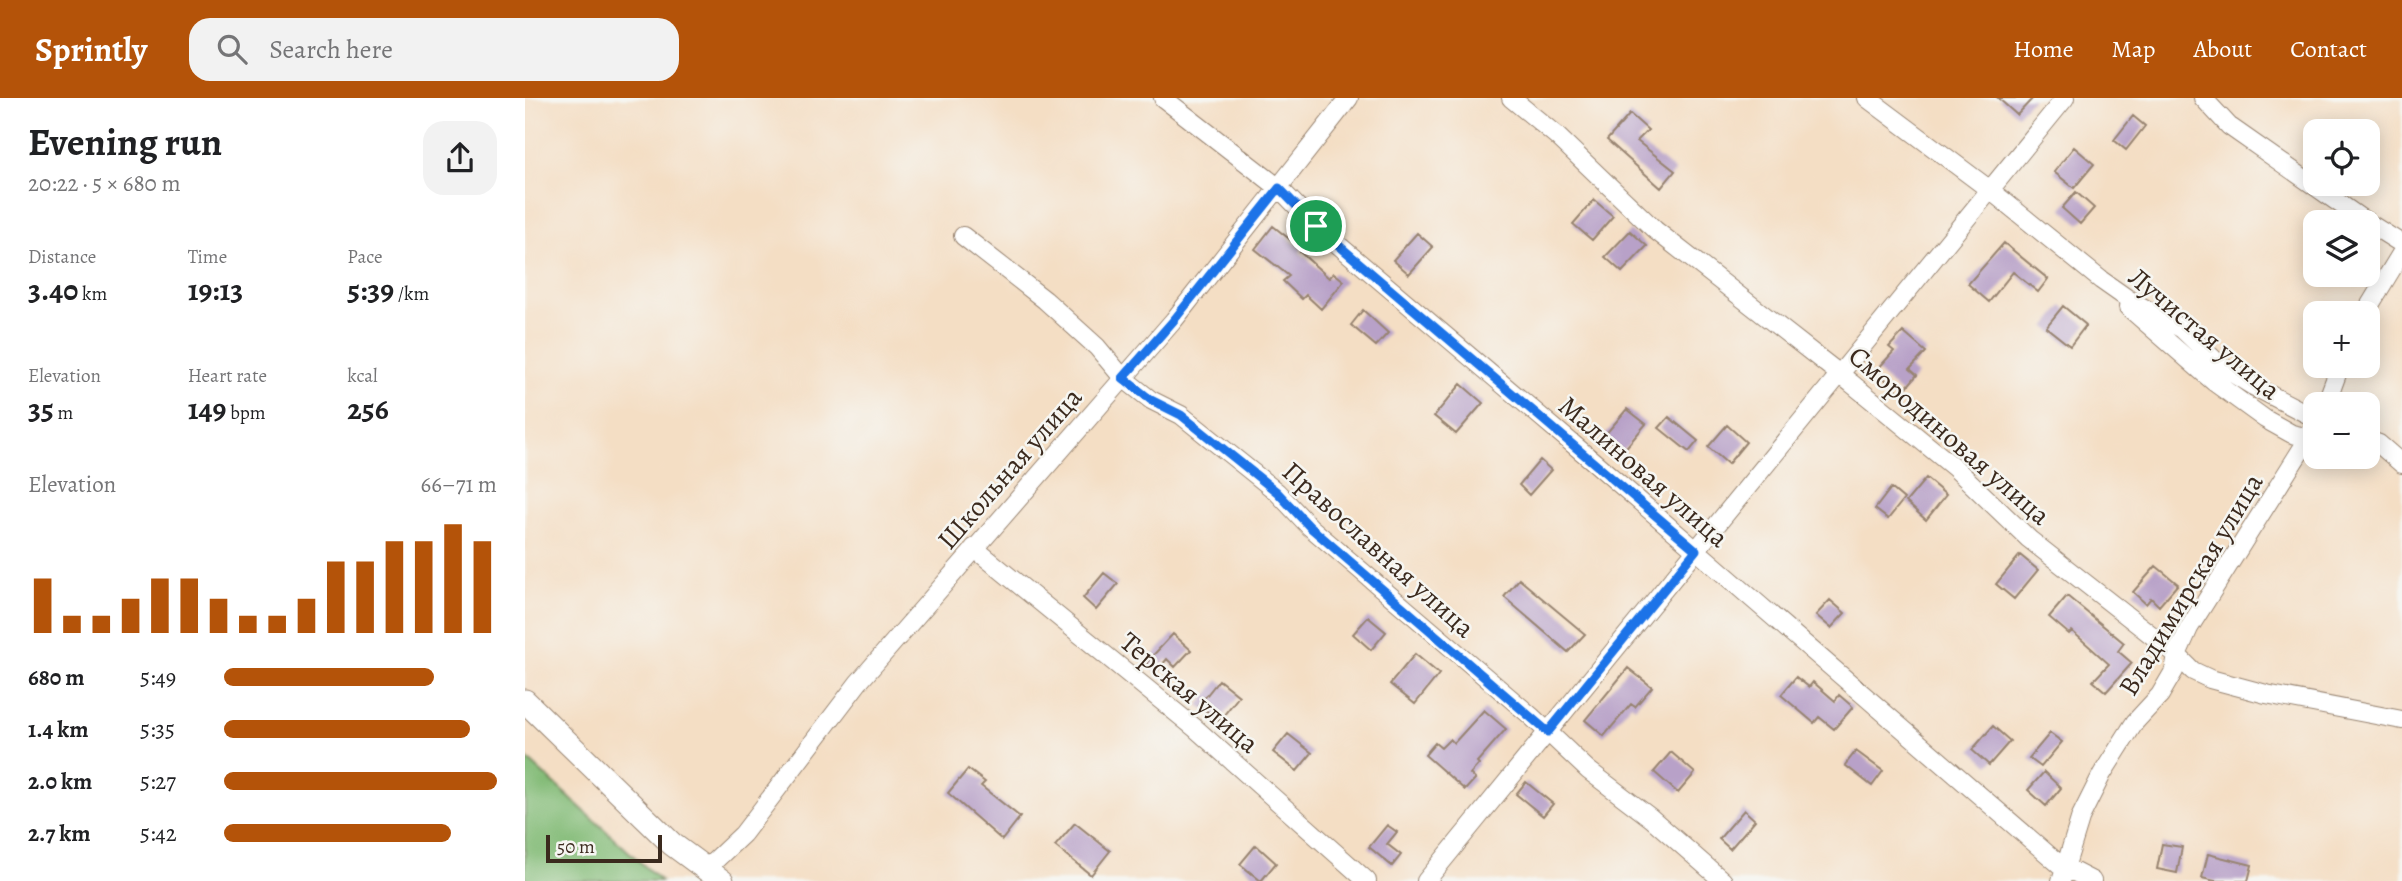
<!DOCTYPE html>
<html lang="en">
<head>
<meta charset="utf-8">
<style>
	:root { --surface:#fff; --page:#f2f2f2; --text:#202124; --muted:#757577; --accent:#b45309 }
	body { margin:0; font-family:Alegreya,serif; background:var(--page); color:var(--text); height:100vh; display:flex; flex-direction:column; font-size:26px; white-space:nowrap }
	* { box-sizing:border-box; margin:0 }
	p { font-size:23px; color:var(--muted) }
	.icon { flex:none; width:38px; height:38px; fill:none; stroke:currentColor; stroke-width:2; stroke-linecap:round; stroke-linejoin:round }
	.map { position:relative; flex:1; overflow:hidden }
	.drawer { display:flex; flex-direction:column; background:var(--surface); width:525px }
	.drawer>* { flex:none }
	.buttons { position:absolute; left:1778px; top:21px; display:grid; gap:14px }
	.buttons a { display:grid; place-items:center; width:77px; height:77px; border-radius:14px; background:var(--surface); box-shadow:0 4px 18px #0003; font-size:35px }
	.scale { position:absolute; left:21px; bottom:18px; width:116px; box-sizing:border-box; padding-left:7px; border:4px solid #3b2a1e; border-top:0; font-size:19px; line-height:24px; white-space:nowrap; color:#3b2a1e; -webkit-text-stroke:5px #f6f6f2; paint-order:stroke }
	.pin { position:absolute; display:grid; place-items:center; width:60px; height:60px; color:#fff; margin:-30px; border:4px solid #fff; border-radius:50%; box-shadow:0 2px 7px #0007 }
	.round { display:grid; place-items:center; flex:none; width:74px; height:74px; border-radius:21px; background:var(--page) }
	.overview { display:flex; align-items:center; justify-content:space-between; height:119px; padding:0 28px }
	h1 { font-size:38px; font-weight:700; line-height:52px }
	.stats { display:grid; grid-template-columns:repeat(3,1fr); gap:10px; height:119px; padding:7px 28px }
	.stats div { display:grid; align-content:center }
	.stats b { font-size:30px; font-weight:700 }
	.stats small { font-size:19px; font-weight:400 }
	.stats p { font-size:19px }
	.chart { height:196px; padding:14px 28px }
	.chart p { display:flex; justify-content:space-between }
	.chart svg { width:100%; height:126px; margin-top:7px; stroke:var(--accent); stroke-width:6 }
	ul { padding:0 28px; list-style:none; font-size:23px }
	li { display:grid; grid-template-columns:112px 84px 1fr; align-items:center; height:52px }
	li i { height:18px; border-radius:9px; background:var(--accent) }
	header { display:flex; align-items:center; gap:42px; box-sizing:border-box; height:98px; padding:0 35px; background:var(--accent); color:#fff }
	header strong { font-size:33px }
	nav { display:flex; gap:38px; margin-inline-start:auto; font-size:24px }
	.search { width:490px; height:63px; background:var(--page); display:flex; align-items:center; gap:18px; box-sizing:border-box; padding:0 24px; border-radius:21px; color:var(--muted); font-size:26px }
	main { display:flex; flex:1; min-height:0 }
	.map>svg:first-child { display:block }
	.forest { fill:#84bc78; stroke:#60734b; stroke-width:2 }
	.building { fill:#b8a1c8 }
	.lines { fill:none; stroke-linecap:round; stroke-linejoin:round }
	.minor-casing { stroke:#988471; stroke-width:20 }
	.tertiary-casing { stroke:#988471; stroke-width:25 }
	.minor { stroke:#fff; stroke-width:18 }
	.tertiary { stroke:#fff; stroke-width:23 }
	.route-casing { stroke:#fff; stroke-width:14 }
	.route { stroke:#1a73e8; stroke-width:9 }
	.labels { text-anchor:middle; stroke-width:5; stroke-linejoin:round; paint-order:stroke }
	.street-label { font-size:28px; fill:#3b2a1e; stroke:#f6f6f2 }
</style>
</head>
<body>
<header>
<strong>Sprintly</strong>
<div class="search"><svg class="icon" aria-label="search" viewBox="0 0 24 24"><circle cx="10" cy="10" r="6"/><path d="M15 15l6 6"/></svg>Search here</div>
<nav><a>Home</a><a>Map</a><a>About</a><a>Contact</a></nav>
</header>
<main>
<section class="drawer">
<div class="overview"><div><h1>Evening run</h1><p>20:22 · 5 × 680 m</p></div><a class="round"><svg class="icon" aria-label="share" viewBox="0 0 24 24"><path d="M12 15V3M7 8l5-5 5 5M5 13v7h14v-7"/></svg></a></div>
<div class="stats">
<div><p>Distance</p><b>3.40<small> km</small></b></div>
<div><p>Time</p><b>19:13</b></div>
<div><p>Pace</p><b>5:39<small> /km</small></b></div>
</div>
<div class="stats">
<div><p>Elevation</p><b>35<small> m</small></b></div>
<div><p>Heart rate</p><b>149<small> bpm</small></b></div>
<div><p>kcal</p><b>256</b></div>
</div>
<div class="chart"><p><span>Elevation</span>66–71 m</p>
<svg viewBox="0 0 160 44" preserveAspectRatio="none"><path d="M5 44V25M15 44V38M25 44V38M35 44V32M45 44V25M55 44V25M65 44V32M75 44V38M85 44V38M95 44V32M105 44V19M115 44V19M125 44V12M135 44V12M145 44V6M155 44V12"/></svg>
</div>
<ul>
<li><b>680 m</b>5:49<i style="width:77%"></i></li>
<li><b>1.4 km</b>5:35<i style="width:90%"></i></li>
<li><b>2.0 km</b>5:27<i style="width:100%"></i></li>
<li><b>2.7 km</b>5:42<i style="width:83%"></i></li>
</ul>
</section>
<div class="map">
<svg width="1877" height="783" viewBox="0 0 1877 783">
	<rect width="100%" height="100%" fill="#f6f6f2"/>
	<filter id="ink" filterUnits="userSpaceOnUse"><feTurbulence type="fractalNoise" baseFrequency=".0143" numOctaves="2"/><feDisplacementMap in="SourceGraphic" scale="14" xChannelSelector="R" yChannelSelector="G"/><feConvolveMatrix kernelMatrix="1 2 1 2 8 2 1 2 1" color-interpolation-filters="sRGB"/></filter>
	<filter id="wash" filterUnits="userSpaceOnUse"><feTurbulence type="fractalNoise" baseFrequency=".00686" numOctaves="4" result="noise"/><feDisplacementMap in="SourceGraphic" scale="28" xChannelSelector="R" yChannelSelector="G"/><feGaussianBlur stdDeviation="1.57" result="paint"/><feColorMatrix in="noise" values="0 0 0 0 0 0 0 0 0 0 0 0 0 0 0 0 0 1.4 0 .05"/><feComposite in="paint" operator="in"/></filter>
	<g filter="url(#wash)">
		<rect width="100%" height="100%" fill="#f4dec4"/>
		<path class="forest" d="M 0,659 L 136,783 L 0,783 Z"/>
		<g id="blocks">
			<path class="building" d="M 1473,0 L 1508,0 L 1492,17 Z
				M 1105,16 L 1123,32 L 1112,43 L 1150,73 L 1136,90 L 1082,42 Z
				M 1608,18 L 1620,28 L 1601,52 L 1589,42 Z
				M 1549,49 L 1569,66 L 1549,90 L 1529,74 Z
				M 1551,94 L 1569,110 L 1555,126 L 1537,110 Z
				M 1069,102 L 1088,118 L 1067,142 L 1048,126 Z
				M 748,128 L 777,151 L 775,154 L 804,180 L 809,175 L 819,183 L 796,211 L 781,197 L 777,201 L 758,183 L 764,178 L 730,151 Z
				M 1105,133 L 1122,148 L 1097,174 L 1080,159 Z
				M 892,135 L 908,149 L 884,176 L 868,162 Z
				M 1479,145 L 1523,181 L 1513,194 L 1488,174 L 1464,204 L 1443,186 Z
				M 1538,208 L 1561,227 L 1545,248 L 1521,229 Z
				M 838,212 L 863,235 L 851,248 L 826,227 Z
				M 1378,234 L 1401,254 L 1385,271 L 1392,277 L 1376,296 L 1351,273 L 1369,253 L 1364,249 Z
				M 936,286 L 958,305 L 931,336 L 909,318 Z
				M 1102,311 L 1121,326 L 1098,353 L 1079,338 Z
				M 1144,319 L 1173,343 L 1164,354 L 1134,330 Z
				M 1202,327 L 1221,344 L 1203,366 L 1183,349 Z
				M 1015,362 L 1026,372 L 1004,397 L 994,387 Z
				M 1401,380 L 1421,397 L 1401,422 L 1381,404 Z
				M 1366,390 L 1379,401 L 1363,421 L 1350,411 Z
				M 1495,457 L 1513,472 L 1489,501 L 1471,486 Z
				M 1631,468 L 1653,486 L 1634,508 L 1626,500 L 1621,506 L 1608,494 Z
				M 579,475 L 593,486 L 571,512 L 558,500 Z
				M 994,481 L 1060,536 L 1043,554 L 979,499 Z
				M 1542,498 L 1599,545 L 1593,553 L 1607,565 L 1581,594 L 1568,583 L 1584,566 L 1547,533 L 1544,536 L 1524,519 Z
				M 1305,502 L 1320,515 L 1306,530 L 1291,517 Z
				M 843,519 L 861,534 L 846,552 L 828,536 Z
				M 648,536 L 666,552 L 650,569 L 642,561 L 631,574 L 621,565 Z
				M 890,556 L 914,576 L 890,606 L 865,586 Z
				M 1103,570 L 1127,589 L 1110,609 L 1106,606 L 1079,638 L 1060,622 Z
				M 1271,579 L 1284,589 L 1288,584 L 1310,603 L 1314,597 L 1328,609 L 1309,631 L 1294,619 L 1289,625 L 1256,597 Z
				M 694,582 L 714,598 L 694,623 L 674,607 Z
				M 959,612 L 981,631 L 952,664 L 954,666 L 945,676 L 950,681 L 940,692 L 900,657 L 910,645 L 916,650 L 925,641 L 929,645 Z
				M 1468,628 L 1485,643 L 1464,667 L 1447,652 Z
				M 1525,635 L 1537,644 L 1516,669 L 1504,660 Z
				M 763,636 L 787,655 L 772,673 L 748,654 Z
				M 1331,653 L 1358,673 L 1347,688 L 1320,667 Z
				M 1146,654 L 1170,675 L 1153,695 L 1129,674 Z
				M 443,671 L 460,684 L 456,688 L 495,719 L 477,742 L 423,695 Z
				M 1519,674 L 1536,690 L 1521,708 L 1503,692 Z
				M 1001,684 L 1028,706 L 1018,718 L 991,696 Z
				M 1219,712 L 1230,722 L 1205,751 L 1194,741 Z
				M 550,725 L 585,753 L 566,777 L 530,748 Z
				M 862,727 L 872,734 L 862,746 L 876,757 L 867,768 L 844,749 Z
				M 1637,746 L 1657,749 L 1652,775 L 1632,771 Z
				M 731,747 L 751,765 L 736,783 L 715,766 Z
				M 1683,756 L 1727,767 L 1723,783 L 1690,783 L 1677,780 Z"/>
		</g>
	</g>
	<g filter="url(#ink)">
		<use href="#blocks" fill-opacity="0" stroke="#988471" stroke-width="2"/>
		<g class="lines">
			<defs>
				<path id="minor" d="M 638,0 L 754,90 L 791,128 L 1068,363 L 1534,766 L 1567,783
					M 986,0 L 1032,38 L 1130,132 L 1326,285 L 1430,370 L 1504,441 L 1652,557 L 1668,573 L 1685,581 L 1741,596 L 1877,622
					M 1342,0 L 1465,92 L 1576,182 L 1603,201 L 1657,231 L 1696,268 L 1728,288 L 1790,320
					M 1678,0 L 1704,28 L 1834,119 L 1877,146
					M 438,138 L 520,202 L 572,249 L 598,280 L 626,302 L 656,317 L 752,394 L 785,429 L 1006,618 L 1063,672 L 1126,720 L 1198,783
					M 1603,209 L 1689,284 L 1740,321 L 1767,336 L 1790,341
					M 1840,215 L 1877,154
					M 1801,306 L 1815,268
					M 1843,342 L 1854,346 L 1877,366
					M 449,450 L 670,630 L 842,783
					M 181,771 L 218,736 L 333,585 L 649,222 L 824,0
					M 901,783 L 1540,0
					M 1536,783 L 1556,718 L 1577,676 L 1610,624 L 1635,597 L 1649,573 L 1652,557 L 1664,530 L 1790,330"/>
				<path id="tertiary" d="M 0,603 L 147,746 L 197,783"/>
			</defs>
			<use href="#minor" class="minor-casing"/>
			<use href="#tertiary" class="tertiary-casing"/>
			<use href="#minor" class="minor"/>
			<use href="#tertiary" class="tertiary"/>
		</g>
	</g>
	<g class="lines" filter="url(#ink)">
		<defs>
			<path id="route" d="M 754,90 L 791,128 L 1171,452 L 1023,634 L 785,429 L 752,394 L 656,317 L 626,302 L 598,280 L 649,222 Z"/>
		</defs>
		<use href="#route" class="route-casing"/>
		<use href="#route" class="route"/>
	</g>
	<g class="labels">
		<g class="street-label">
			<text transform="translate(1680 235) rotate(40)" y="10">Лучистая улица</text>
			<text transform="translate(1425 337) rotate(41)" y="10">Смородиновая улица</text>
			<text transform="translate(484 370) rotate(-49)" y="10">Школьная улица</text>
			<text transform="translate(1119 373) rotate(41)" y="10">Малиновая улица</text>
			<text transform="translate(854 451) rotate(42)" y="10">Православная улица</text>
			<text transform="translate(1665 486) rotate(-59)" y="10">Владимирская улица</text>
			<text transform="translate(665 594) rotate(40)" y="10">Терская улица</text>
		</g>
	</g>
</svg>
<div class="buttons">
<a><svg class="icon" aria-label="locate" viewBox="0 0 24 24"><circle cx="12" cy="12" r="6"/><path d="M12 2v4M12 18v4M2 12h4M18 12h4"/></svg></a>
<a><svg class="icon" aria-label="layers" viewBox="0 0 24 24"><path d="M12 4l9 5-9 5-9-5zM3 14l9 5 9-5"/></svg></a>
<a>+</a>
<a>−</a>
</div>
<div class="scale">50 m</div>
<div class="pin" style="left:791px;top:128px;background:#1e9e55"><svg class="icon" aria-label="arrive" viewBox="0 0 24 24"><path d="M6 21V4h12l-3 4 3 4H6"/></svg></div>
</div>
</main>
</body>
</html>
